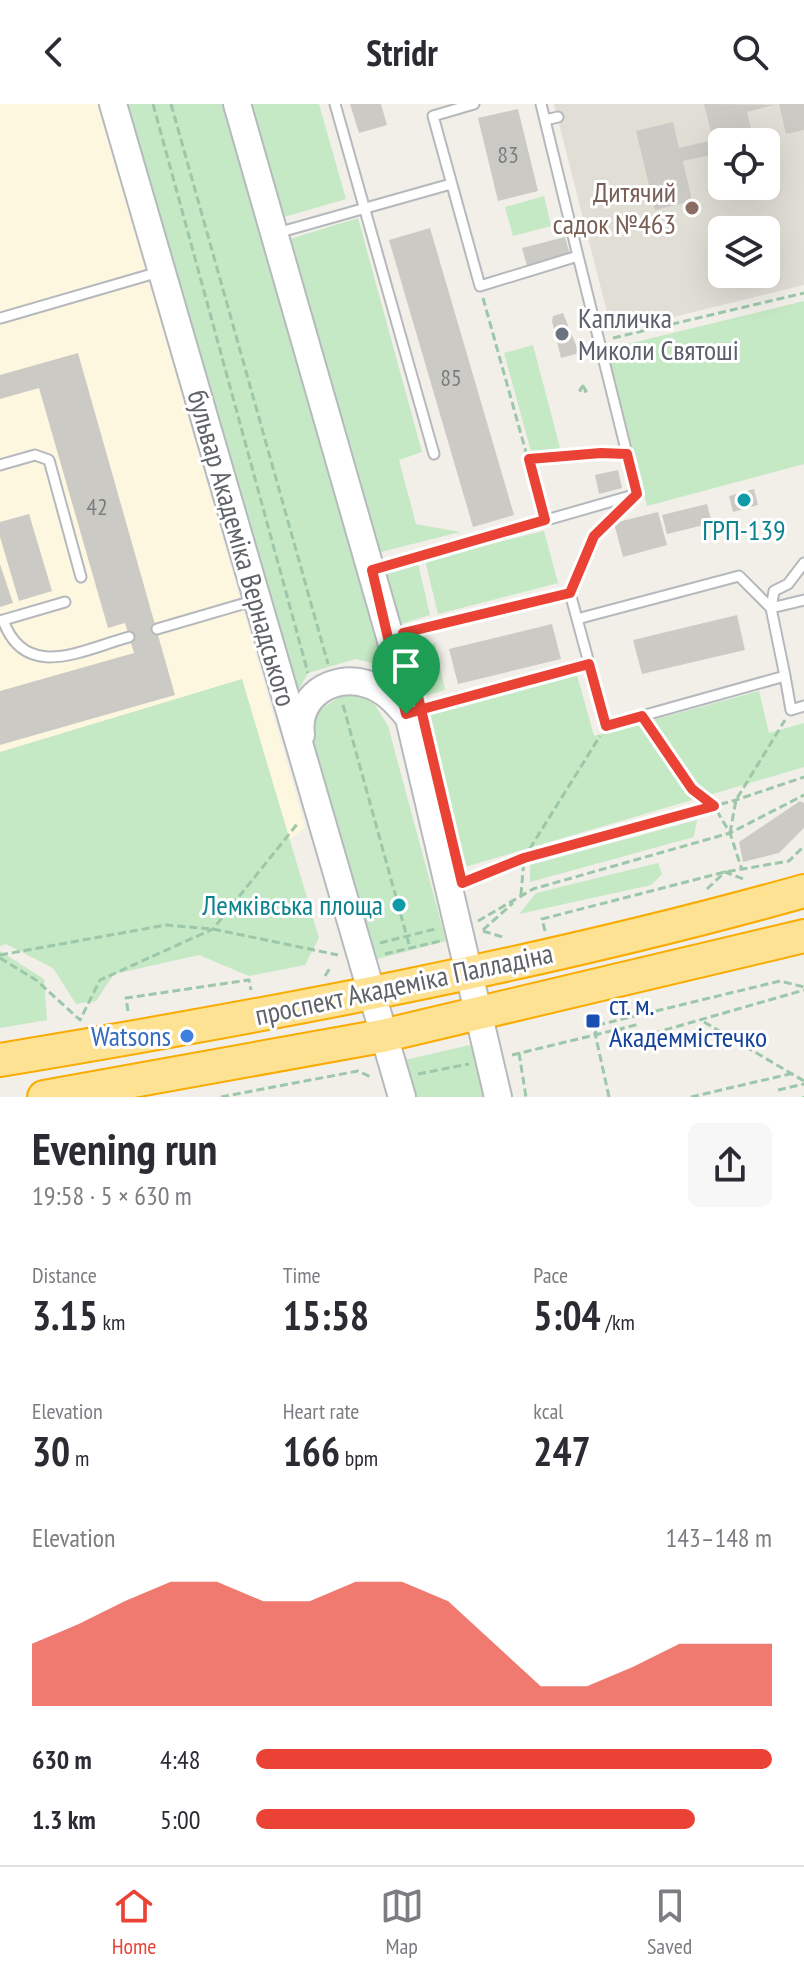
<!DOCTYPE html>
<html lang="en">
<head>
<meta charset="utf-8">
<style>
	:root { --surface:#fff; --page:#f7f7f7; --text:#2b2b33; --muted:#7c7c81; --line:#e1e1e2; --accent:#ea4335 }
	body { margin:0; font-family:"PT Sans Narrow",sans-serif; background:var(--page); color:var(--text); height:100vh; display:flex; flex-direction:column; font-size:30px; white-space:nowrap }
	* { box-sizing:border-box; margin:0 }
	p { font-size:26px; color:var(--muted) }
	.icon { flex:none; width:44px; height:44px; fill:none; stroke:currentColor; stroke-width:2; stroke-linecap:round; stroke-linejoin:round }
	.map { position:relative; height:993px; overflow:hidden }
	.details { display:flex; flex-direction:column; background:var(--surface); flex:1 }
	.details>* { flex:none }
	.fabs { position:absolute; left:708px; top:24px; display:grid; gap:16px }
	.fabs a { display:grid; place-items:center; width:72px; height:72px; border-radius:12px; background:var(--surface); box-shadow:0 8px 32px #0002; font-size:40px }
	.pin { position:absolute; display:grid; place-items:center; width:68px; height:68px; color:#fff; margin:-82px -34px; border-radius:50% 50% 50% 0; rotate:-45deg; box-shadow:0 0 8px #0007 }
	.pin .icon { rotate:45deg }
	.round { display:grid; place-items:center; flex:none; width:84px; height:84px; border-radius:12px; background:var(--page) }
	.head { display:flex; align-items:center; justify-content:space-between; height:136px; padding:0 32px }
	h1 { font-size:44px; font-weight:600; line-height:60px }
	.metrics { display:grid; grid-template-columns:repeat(3,1fr); gap:12px; height:136px; padding:8px 32px }
	.metrics div { display:grid; align-content:center }
	.metrics b { font-size:40px; font-weight:600 }
	.metrics small { font-size:22px; font-weight:400 }
	.metrics p { font-size:22px }
	.chart { height:224px; padding:16px 32px }
	.chart p { display:flex; justify-content:space-between }
	.chart svg { width:100%; height:144px; margin-top:8px; fill:var(--accent); opacity:.7 }
	ul { padding:0 32px; list-style:none; font-size:26px }
	li { display:grid; grid-template-columns:128px 96px 1fr; align-items:center; height:60px }
	li i { height:20px; border-radius:10px; background:var(--accent) }
	header { display:flex; justify-content:space-between; align-items:center; height:104px; padding:0 32px; background:var(--surface); font-size:36px; font-weight:600 }
	.dock { display:flex; justify-content:space-around; align-items:center; height:112px; border-top:2px solid var(--line); background:var(--surface); font-size:22px; color:var(--muted) }
	.dock a { display:grid; justify-items:center; gap:4px }
	.dock .current { color:var(--accent) }
	.map>svg:first-child { display:block }
	.commercial { fill:#fef7e0 }
	.education { fill:#e1ded6; fill-rule:evenodd }
	.green { fill:#c5e8c5 }
	.building { fill:#cccac5 }
	.lines { fill:none; stroke-linecap:round; stroke-linejoin:round }
	.lane-casing { stroke:#b5b8bc; stroke-width:13 }
	.secondary-casing { stroke:#b6babf; stroke-width:30 }
	.highway-casing { stroke:#f9ab00; stroke-width:36 }
	.path { stroke:#9cc7a9; stroke-width:3; stroke-dasharray:8 4; stroke-linecap:butt }
	.lane { stroke:#fff; stroke-width:9 }
	.secondary { stroke:#fff; stroke-width:26 }
	.highway { stroke:#fde293; stroke-width:32 }
	.route-casing { stroke:#fff; stroke-width:16 }
	.route { stroke:#ea4335; stroke-width:10 }
	.education-dot { fill:#8d6e63; stroke:#fff; stroke-width:3 }
	.worship-dot { fill:#6b7280; stroke:#fff; stroke-width:3 }
	.culture-dot { fill:#0f9aa8; stroke:#fff; stroke-width:3 }
	.transit-dot { fill:#1a4fb4; stroke:#fff; stroke-width:3 }
	.shop-dot { fill:#3f7fe0; stroke:#fff; stroke-width:3 }
	.labels { text-anchor:middle; stroke-width:6; stroke-linejoin:round; paint-order:stroke }
	.number-label { font-size:24px; fill:#7a7d7f }
	.education-label { font-size:28px; fill:#785e54; stroke:#fff; text-anchor:end }
	.worship-label { font-size:28px; fill:#5b616d; stroke:#fff; text-anchor:start }
	.culture-label { font-size:28px; fill:#0d838f; stroke:#fff }
	.street-label { font-size:28px; fill:#5f6368; stroke:#fff }
	.transit-label { font-size:28px; fill:#164399; stroke:#fff; text-anchor:start }
	.shop-label { font-size:28px; fill:#366cbe; stroke:#fff; text-anchor:end }
</style>
</head>
<body>
<header><svg class="icon" aria-label="back" viewBox="0 0 24 24"><path d="M15 5l-7 7 7 7"/></svg>Stridr<svg class="icon" aria-label="search" viewBox="0 0 24 24"><circle cx="10" cy="10" r="6"/><path d="M15 15l6 6"/></svg></header>
<div class="map">
<svg width="804" height="993" viewBox="0 0 804 993">
	<rect width="100%" height="100%" fill="#f1efe8"/>
	<path class="commercial" d="M 0,0 L 99,0 L 305,723 L 252,768 L 0,828 Z"/>
	<path class="education" d="M 554,0 L 804,0 L 804,181 L 612,228 ZM 722,38 L 766,38 L 766,82 L 722,82 ZM 722,126 L 766,126 L 766,170 L 722,170 Z"/>
	<path class="green" d="M 122,0 L 222,0 L 383,562 L 356,555 L 308,569 L 292,598 Z
		M 244,0 L 319,0 L 346,95 L 277,115 Z
		M 544,92 L 551,122 L 513,132 L 505,103 Z
		M 358,114 L 422,348 L 399,356 L 416,420 L 460,428 L 369,451 L 280,138 Z
		M 804,197 L 804,360 L 647,402 L 607,245 Z
		M 533,241 L 560,344 L 532,351 L 504,249 Z
		M 544,427 L 558,479 L 438,510 L 425,456 Z
		M 418,459 L 430,511 L 391,523 L 377,472 Z
		M 435,539 L 445,586 L 413,596 L 399,549 Z
		M 577,571 L 594,632 L 759,587 L 769,629 L 804,619 L 804,663 L 458,765 L 418,613 Z
		M 242,575 L 319,834 L 305,861 L 249,872 L 199,851 L 114,870 L 96,897 L 76,900 L 53,864 L 6,840 L 0,842 L 0,648 Z
		M 354,590 L 370,593 L 388,622 L 446,837 L 370,857 L 309,644 L 317,608 L 339,593 Z
		M 697,716 L 694,733 L 530,778 L 530,761 Z
		M 658,759 L 662,770 L 651,781 L 519,810 L 536,789 Z
		M 0,847 L 44,875 L 47,916 L 0,924 Z
		M 474,940 L 485,993 L 417,993 L 405,956 Z"/>
	<path class="building" d="M 350,0 L 381,0 L 387,21 L 359,29 Z
		M 704,0 L 774,1 L 747,8 L 754,38 L 722,38 L 722,70 L 716,50 L 683,57 L 692,97 L 655,106 L 636,27 L 673,18 L 679,44 L 713,36 Z
		M 779,0 L 804,0 L 804,26 L 786,30 Z
		M 518,5 L 538,87 L 498,97 L 478,14 Z
		M 430,124 L 514,411 L 473,423 L 389,136 Z
		M 565,133 L 570,150 L 527,162 L 522,144 Z
		M 563,209 L 578,246 L 576,250 L 561,254 L 552,217 L 553,212 Z
		M 78,249 L 175,591 L 0,641 L 0,587 L 134,549 L 125,519 L 108,524 L 39,284 L 0,295 L 0,271 Z
		M 618,366 L 622,384 L 599,390 L 595,371 Z
		M 754,385 L 758,401 L 733,408 L 729,392 Z
		M 707,400 L 712,419 L 667,430 L 662,411 Z
		M 658,408 L 667,441 L 623,453 L 614,419 Z
		M 29,410 L 52,487 L 19,497 L 0,433 L 0,418 Z
		M 0,460 L 13,499 L 0,503 Z
		M 737,511 L 745,546 L 642,570 L 633,536 Z
		M 552,520 L 561,555 L 458,580 L 449,545 Z
		M 800,697 L 804,699 L 804,724 L 779,749 L 743,758 L 739,738 Z"/>
	<g class="lines">
		<defs>
			<path id="lane" d="M 335,0 L 434,350
				M 474,0 L 433,12 L 480,182 L 578,152 L 541,0
				M 545,16 L 558,13
				M 277,129 L 451,80
				M 1,214 L 159,168
				M 0,361 L 35,351 L 49,356 L 81,473
				M 804,459 L 788,480 L 774,487 L 771,504 L 804,496
				M 372,466 L 637,390 L 578,152
				M 577,515 L 739,472 L 771,504 L 785,572 L 606,622 L 570,489 L 594,432 L 637,390
				M 3,516 C 25,578 82,546 129,533
				M 0,517 L 65,498
				M 157,525 L 256,496
				M 394,532 L 570,489
				M 785,572 L 791,606 L 804,602
				M 409,609 L 589,560"/>
			<path id="secondary" d="M 113,0 L 402,993
				M 237,0 L 390,533 L 498,993
				M 301,631 C 296,593 332,569 367,580 C 384,585 395,597 406,610"/>
			<path id="highway" d="M 0,956 C 270,911 540,861 804,787
				M 44,993 L 382,932 L 804,832"/>
		</defs>
		<use href="#lane" class="lane-casing"/>
		<use href="#secondary" class="secondary-casing"/>
		<use href="#highway" class="highway-casing"/>
		<path class="path" d="M 153,0 L 308,569
			M 171,0 L 328,560
			M 483,194 L 541,402
			M 613,234 L 804,189
			M 583,282 L 586,287 L 582,289 L 580,286 Z
			M 529,355 L 613,349
			M 343,601 L 410,844
			M 650,623 L 692,685 L 714,702 L 730,729 L 742,766
			M 730,729 L 736,696 L 785,616
			M 468,777 L 524,754 L 736,696 L 804,673
			M 707,785 L 725,768 L 746,776
			M 521,791 L 524,754 L 600,632
			M 478,817 L 533,785 L 730,729 L 804,691
			M 483,826 L 513,799
			M 483,827 L 506,834
			M 545,827 L 542,815 L 725,768 L 789,757 L 804,742
			M 380,839 L 435,825
			M 385,850 L 440,837
			M 0,851 L 166,821 L 213,825 L 338,851
			M 0,854 L 36,876 L 80,916 L 100,876 L 213,825 L 298,719
			M 325,872 L 330,864
			M 128,907 L 126,894 L 249,876 L 251,886
			M 704,918 L 804,977
			M 620,925 L 637,934 L 804,886
			M 519,949 L 526,993
			M 512,951 L 640,920
			M 418,970 L 469,960
			M 778,986 L 804,980
			M 221,993 L 358,967 L 373,974
			M 609,993 L 595,929 L 602,920 L 780,877 L 804,883
			M 691,993 L 794,969
			M 804,993 L 804,992"/>
		<use href="#lane" class="lane"/>
		<use href="#secondary" class="secondary"/>
		<use href="#highway" class="highway"/>
	</g>
	<g class="lines">
		<defs>
			<path id="route" d="M 406,610 L 419,606 L 589,560 L 606,622 L 642,612 L 692,685 L 714,702 L 524,754 L 462,779 L 403,529 L 570,489 L 594,432 L 637,390 L 627,350 L 601,349 L 529,355 L 545,416 L 372,466 L 406,610"/>
		</defs>
		<use href="#route" class="route-casing"/>
		<use href="#route" class="route"/>
	</g>
	<circle class="education-dot" cx="692" cy="104" r="8"/>
	<circle class="worship-dot" cx="562" cy="230" r="8"/>
	<g class="culture-dot">
		<circle cx="744" cy="396" r="8"/>
		<circle cx="399" cy="801" r="8"/>
	</g>
	<rect class="transit-dot" x="585" y="909" width="16" height="16" rx="4"/>
	<circle class="shop-dot" cx="187" cy="932" r="8"/>
	<g class="labels">
		<g class="number-label">
			<text x="508" y="59">83</text>
			<text x="451" y="282">85</text>
			<text x="97" y="411">42</text>
		</g>
		<g class="education-label">
			<text x="676" y="98">Дитячий<tspan x="676" dy="32">садок №463</tspan></text>
		</g>
		<g class="worship-label">
			<text x="578" y="224">Капличка<tspan x="578" dy="32">Миколи Святоші</tspan></text>
		</g>
		<g class="culture-label">
			<text x="744" y="436">ГРП-139</text>
			<text x="383" y="811" text-anchor="end">Лемківська площа</text>
		</g>
		<g class="street-label">
			<text transform="translate(242 444) rotate(74)" y="10">бульвар Академіка Вернадського</text>
			<text transform="translate(404 880) rotate(-12)" y="10">проспект Академіка Палладіна</text>
		</g>
		<g class="transit-label">
			<text x="609" y="911">ст. м.<tspan x="609" dy="32">Академмістечко</tspan></text>
		</g>
		<g class="shop-label">
			<text x="171" y="942">Watsons</text>
		</g>
	</g>
</svg>
<div class="fabs">
<a><svg class="icon" aria-label="locate" viewBox="0 0 24 24"><circle cx="12" cy="12" r="6"/><path d="M12 2v4M12 18v4M2 12h4M18 12h4"/></svg></a>
<a><svg class="icon" aria-label="layers" viewBox="0 0 24 24"><path d="M12 4l9 5-9 5-9-5zM3 14l9 5 9-5"/></svg></a>
</div>
<div class="pin" style="left:406px;top:610px;background:#1e9e55"><svg class="icon" aria-label="arrive" viewBox="0 0 24 24"><path d="M6 21V4h12l-3 4 3 4H6"/></svg></div>
</div>
<section class="details">
<div class="head"><div><h1>Evening run</h1><p>19:58 · 5 × 630 m</p></div><a class="round"><svg class="icon" aria-label="share" viewBox="0 0 24 24"><path d="M12 15V3M7 8l5-5 5 5M5 13v7h14v-7"/></svg></a></div>
<div class="metrics">
<div><p>Distance</p><b>3.15<small> km</small></b></div>
<div><p>Time</p><b>15:58</b></div>
<div><p>Pace</p><b>5:04<small> /km</small></b></div>
</div>
<div class="metrics">
<div><p>Elevation</p><b>30<small> m</small></b></div>
<div><p>Heart rate</p><b>166<small> bpm</small></b></div>
<div><p>kcal</p><b>247</b></div>
</div>
<div class="chart"><p><span>Elevation</span>143–148 m</p>
<svg viewBox="0 0 160 44" preserveAspectRatio="none"><path d="M0 44V25L10 19L20 12L30 6L40 6L50 12L60 12L70 6L80 6L90 12L100 25L110 38L120 38L130 32L140 25L150 25L160 25V44z"/></svg>
</div>
<ul>
<li><b>630 m</b>4:48<i style="width:100%"></i></li>
<li><b>1.3 km</b>5:00<i style="width:85%"></i></li>
</ul>
</section>
<nav class="dock">
<a class="current"><svg class="icon" aria-label="home" viewBox="0 0 24 24"><path d="M3 11l9-7 9 7M6 9v11h12V9"/></svg>Home</a>
<a><svg class="icon" aria-label="map" viewBox="0 0 24 24"><path d="M3 6l6-2 6 2 6-2v14l-6 2-6-2-6 2zM9 4v14M15 6v14"/></svg>Map</a>
<a><svg class="icon" aria-label="saved" viewBox="0 0 24 24"><path d="M7 4h10v16l-5-4-5 4z"/></svg>Saved</a>
</nav>
</body>
</html>
